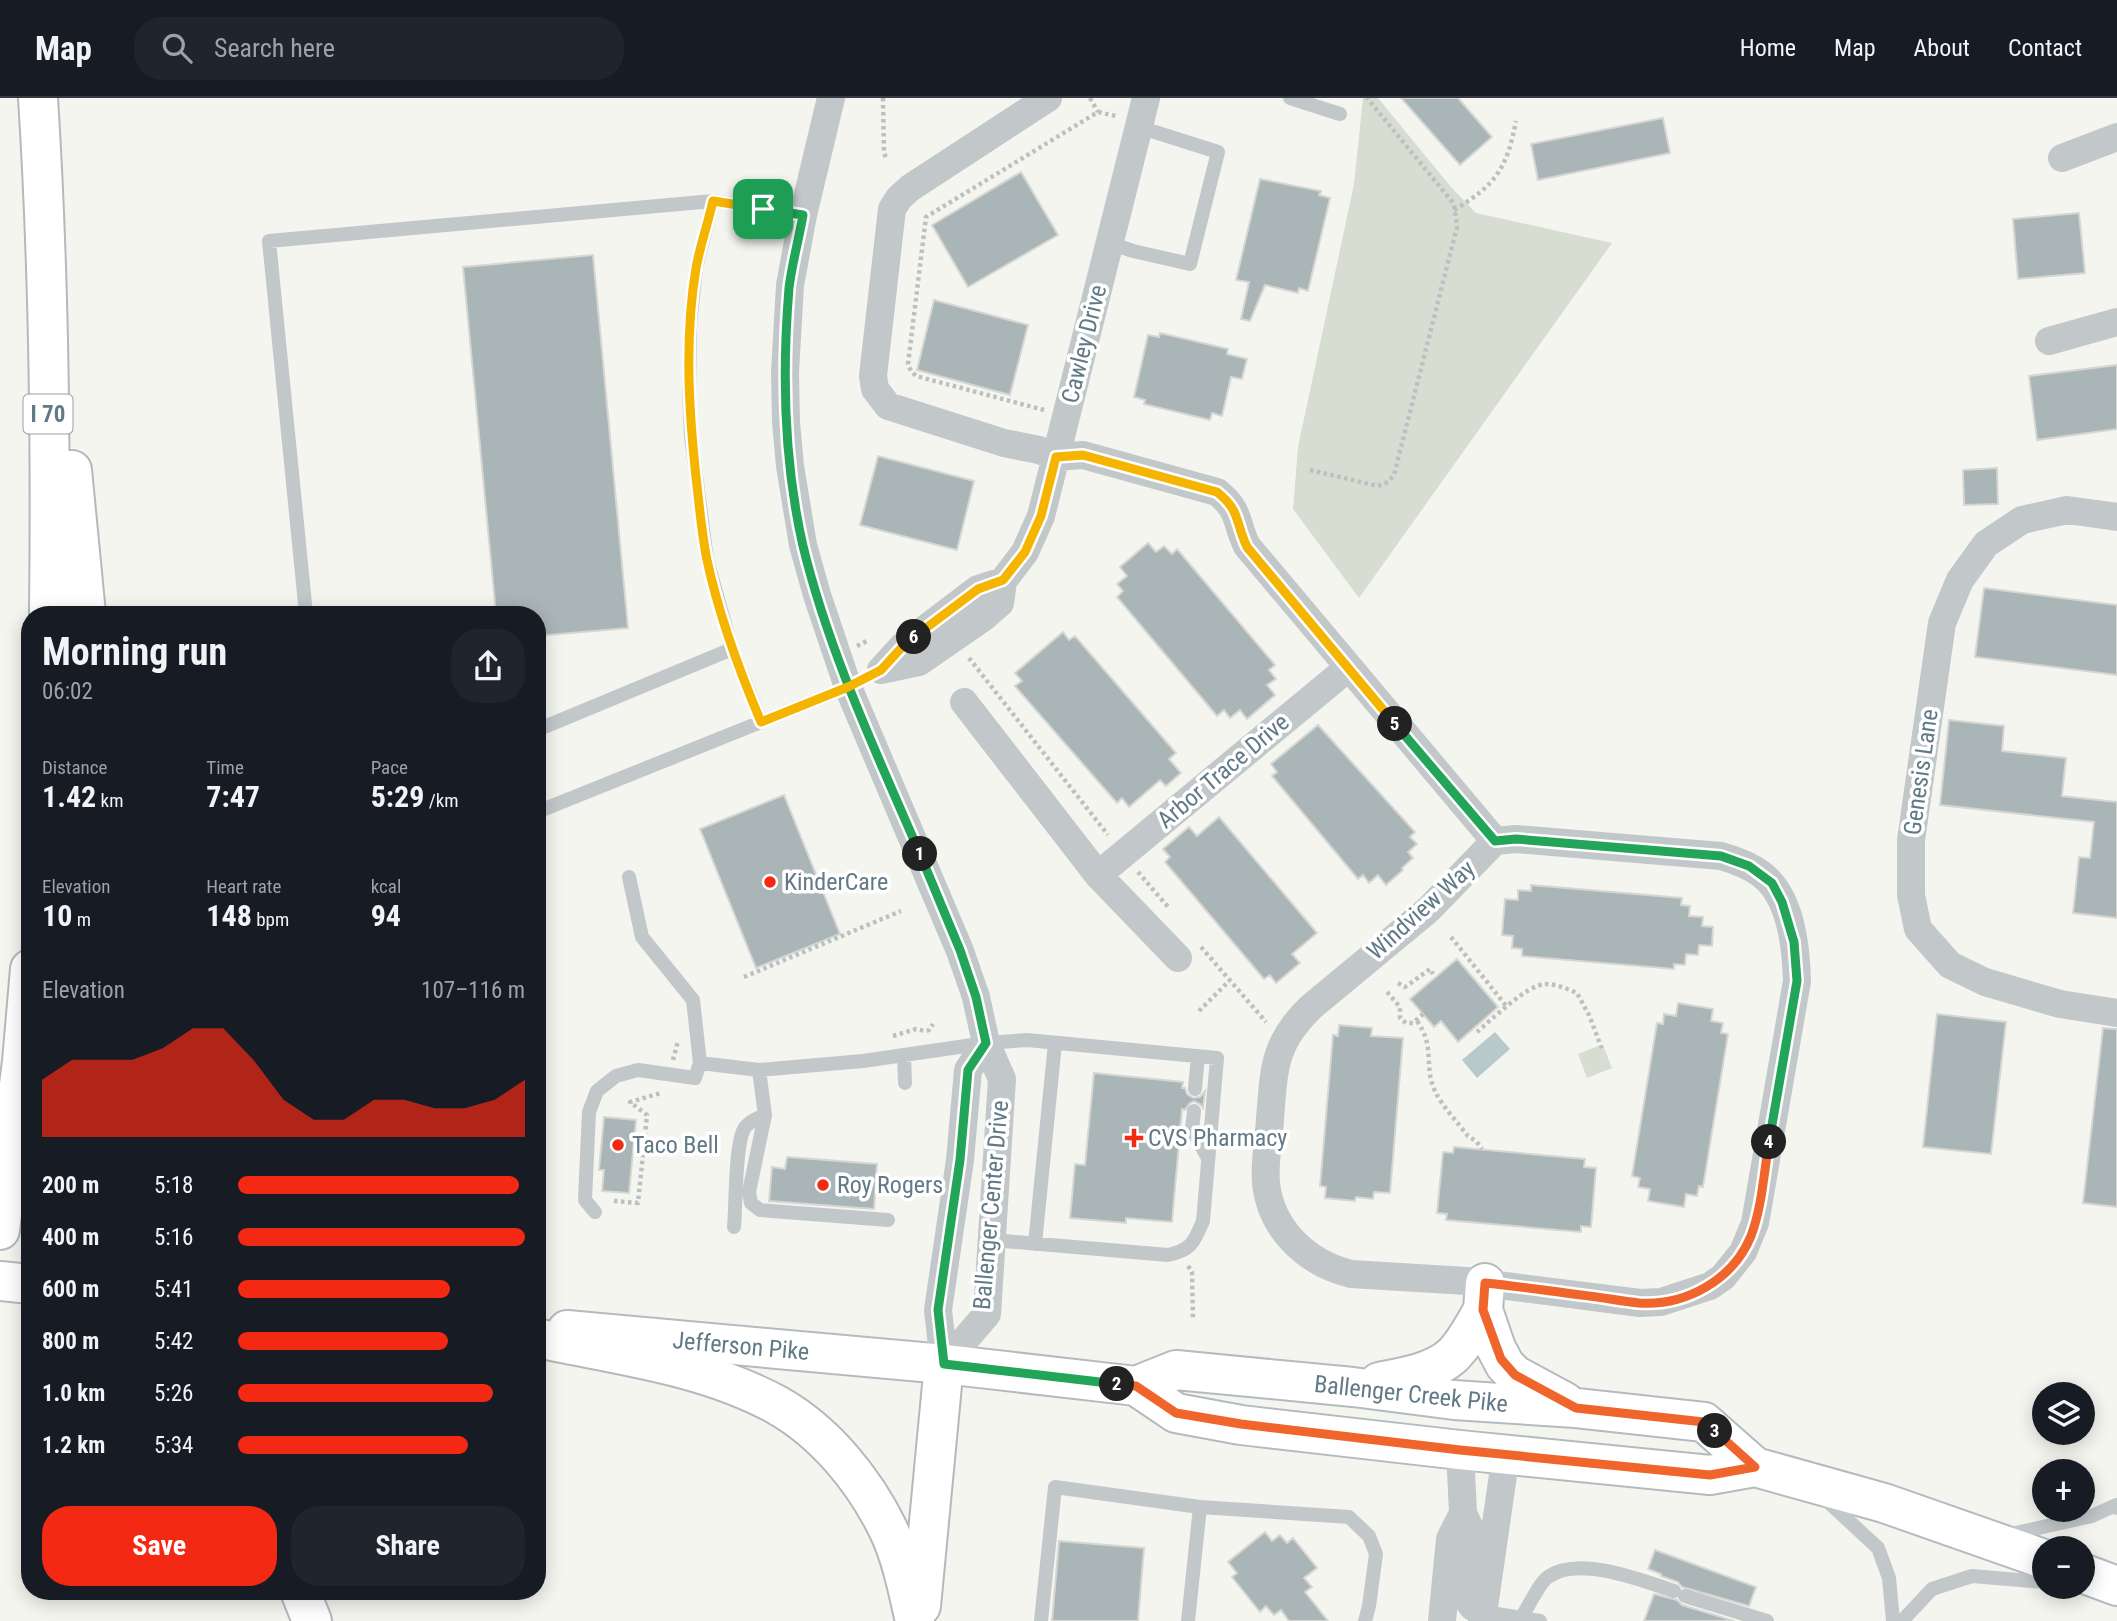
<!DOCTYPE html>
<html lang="en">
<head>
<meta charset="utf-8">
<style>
	:root { --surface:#171b24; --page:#20242c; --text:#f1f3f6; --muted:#9ea1a6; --line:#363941; --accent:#f32913 }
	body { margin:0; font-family:"Roboto Condensed",sans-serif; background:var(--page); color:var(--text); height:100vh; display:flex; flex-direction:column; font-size:26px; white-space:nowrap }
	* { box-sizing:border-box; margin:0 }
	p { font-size:23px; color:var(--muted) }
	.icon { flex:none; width:38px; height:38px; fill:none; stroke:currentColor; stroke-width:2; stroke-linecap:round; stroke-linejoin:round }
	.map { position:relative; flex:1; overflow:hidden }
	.sheet { position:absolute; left:21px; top:508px; width:525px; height:994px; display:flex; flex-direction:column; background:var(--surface); border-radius:28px; box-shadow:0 4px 18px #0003 }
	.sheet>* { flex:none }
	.buttons { position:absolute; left:2032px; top:1284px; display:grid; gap:14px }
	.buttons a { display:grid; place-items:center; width:63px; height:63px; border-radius:50%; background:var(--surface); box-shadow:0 4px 18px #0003; font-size:35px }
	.pin { position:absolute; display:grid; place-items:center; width:60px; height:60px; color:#fff; margin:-30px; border-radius:14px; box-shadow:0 4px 10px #0006 }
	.km { position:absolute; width:35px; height:35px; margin:-18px; border-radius:50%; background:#222; color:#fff; font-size:19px; line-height:35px; text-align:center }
	.round { display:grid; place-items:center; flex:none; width:74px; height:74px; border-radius:28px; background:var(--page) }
	.summary { display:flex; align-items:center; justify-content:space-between; height:119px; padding:0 21px }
	h1 { font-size:38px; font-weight:700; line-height:52px }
	.stats { display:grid; grid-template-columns:repeat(3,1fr); gap:10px; height:119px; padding:7px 21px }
	.stats div { display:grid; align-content:center }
	.stats b { font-size:30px; font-weight:700 }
	.stats small { font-size:19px; font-weight:400 }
	.stats p { font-size:19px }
	.chart { height:196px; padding:14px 21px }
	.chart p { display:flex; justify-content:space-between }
	.chart svg { width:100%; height:126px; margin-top:7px; fill:var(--accent); opacity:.7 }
	.primary-button { display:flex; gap:14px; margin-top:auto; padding:14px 21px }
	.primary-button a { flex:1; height:80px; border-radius:28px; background:var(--accent); color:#fff; font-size:28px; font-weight:700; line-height:80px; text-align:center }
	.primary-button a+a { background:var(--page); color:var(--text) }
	ul { padding:0 21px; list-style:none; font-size:23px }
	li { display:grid; grid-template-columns:112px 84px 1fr; align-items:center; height:52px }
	li i { height:18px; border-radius:9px; background:var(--accent) }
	header { display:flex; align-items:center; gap:42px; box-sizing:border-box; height:98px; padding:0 35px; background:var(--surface); border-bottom:2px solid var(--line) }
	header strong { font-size:33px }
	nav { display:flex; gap:38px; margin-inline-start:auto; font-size:24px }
	.search { width:490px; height:63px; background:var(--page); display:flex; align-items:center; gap:18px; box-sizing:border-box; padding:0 24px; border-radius:28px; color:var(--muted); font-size:26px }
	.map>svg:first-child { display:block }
	.green { fill:#d7ddd1 }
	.water { fill:#b8c9cb }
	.building { fill:#aab5b8; stroke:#d6d6d3; stroke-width:2 }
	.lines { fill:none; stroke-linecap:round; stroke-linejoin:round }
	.secondary-casing { stroke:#b4bbbe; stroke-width:42 }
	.highway-casing { stroke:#b4b9bb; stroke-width:42 }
	.path { stroke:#bdc0c2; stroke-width:4.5; stroke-dasharray:3.5 3.5; stroke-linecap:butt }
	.lane { stroke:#c2c7ca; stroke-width:14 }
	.street { stroke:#c2c7ca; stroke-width:28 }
	.secondary { stroke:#fff; stroke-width:38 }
	.highway { stroke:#fff; stroke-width:38 }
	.split-1-casing { stroke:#fff; stroke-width:14 }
	.split-2-casing { stroke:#fff; stroke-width:14 }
	.split-3-casing { stroke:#fff; stroke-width:14 }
	.split-4-casing { stroke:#fff; stroke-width:14 }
	.split-5-casing { stroke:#fff; stroke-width:14 }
	.split-6-casing { stroke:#fff; stroke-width:14 }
	.split-7-casing { stroke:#fff; stroke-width:14 }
	.split-1 { stroke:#22a559; stroke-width:9 }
	.split-2 { stroke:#22a559; stroke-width:9 }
	.split-3 { stroke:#f0652b; stroke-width:9 }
	.split-4 { stroke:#f0652b; stroke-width:9 }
	.split-5 { stroke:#22a559; stroke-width:9 }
	.split-6 { stroke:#f5b400; stroke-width:9 }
	.split-7 { stroke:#f5b400; stroke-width:9 }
	.poi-dot { fill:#f32913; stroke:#fff; stroke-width:2.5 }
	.labels { text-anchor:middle; stroke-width:7; stroke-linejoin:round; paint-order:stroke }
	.shield { fill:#fff; stroke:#90a2aa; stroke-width:2 }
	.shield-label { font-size:23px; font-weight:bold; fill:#617a85 }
	.street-label { font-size:24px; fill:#617a85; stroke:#fff }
	.poi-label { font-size:24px; fill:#617a85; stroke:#fff; text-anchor:start }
</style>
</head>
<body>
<header>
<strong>Map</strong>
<div class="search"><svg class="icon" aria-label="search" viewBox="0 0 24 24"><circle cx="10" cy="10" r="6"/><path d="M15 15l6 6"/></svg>Search here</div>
<nav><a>Home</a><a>Map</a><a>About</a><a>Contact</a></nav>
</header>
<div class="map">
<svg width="2117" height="1523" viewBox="0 0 2117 1523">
	<rect width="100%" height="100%" fill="#f5f5f0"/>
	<path class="green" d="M 1363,0 L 1378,0 L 1451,89 L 1476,115 L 1612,145 L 1359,500 L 1293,411 L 1298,349 L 1354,86 Z
		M 1598,948 L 1600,951 L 1604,950 L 1612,970 L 1587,980 L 1578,956 Z"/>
	<path class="water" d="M 1495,934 L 1510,951 L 1477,980 L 1462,962 Z"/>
	<path class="building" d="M 1401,0 L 1458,0 L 1492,39 L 1460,67 Z
		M 1663,20 L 1670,55 L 1538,82 L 1531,46 Z
		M 1021,74 L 1058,137 L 968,189 L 932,127 Z
		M 1260,81 L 1321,93 L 1319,97 L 1330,100 L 1308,193 L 1299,190 L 1298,195 L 1265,187 L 1250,223 L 1241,221 L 1249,184 L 1236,182 Z
		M 2079,115 L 2085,175 L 2018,181 L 2013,121 Z
		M 593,157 L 628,530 L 537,538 L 537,516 L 496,516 L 463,169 Z
		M 934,202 L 1028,227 L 1010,297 L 917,272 Z
		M 1160,235 L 1228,251 L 1227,256 L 1247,261 L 1242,281 L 1231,279 L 1222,318 L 1212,315 L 1210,322 L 1144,306 L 1145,302 L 1134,299 L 1148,237 L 1159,239 Z
		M 2117,267 L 2117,331 L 2037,342 L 2029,278 Z
		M 878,358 L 974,383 L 957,452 L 860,427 Z
		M 1997,370 L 1998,406 L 1964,407 L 1963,372 Z
		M 1148,445 L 1156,454 L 1164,448 L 1172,456 L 1177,451 L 1275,567 L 1269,572 L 1276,581 L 1267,587 L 1275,597 L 1247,621 L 1240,612 L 1230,620 L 1224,612 L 1217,618 L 1117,499 L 1123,493 L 1117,486 L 1127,478 L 1120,469 Z
		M 1984,490 L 2117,507 L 2117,577 L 1975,559 Z
		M 1063,534 L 1069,542 L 1075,538 L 1176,655 L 1169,661 L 1181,675 L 1166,688 L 1160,682 L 1129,709 L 1122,700 L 1117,705 L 1015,588 L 1022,583 L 1015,575 Z
		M 1949,622 L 2004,628 L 2002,653 L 2066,660 L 2062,698 L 2117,704 L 2117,820 L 2073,815 L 2079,759 L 2090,760 L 2094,724 L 1940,707 Z
		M 1318,627 L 1415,734 L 1410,739 L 1417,746 L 1408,754 L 1413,760 L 1402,770 L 1403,772 L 1386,787 L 1378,777 L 1369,785 L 1363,777 L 1358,781 L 1272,678 L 1277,674 L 1271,666 Z
		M 784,697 L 840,836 L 756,870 L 700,731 Z
		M 1219,719 L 1317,835 L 1292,856 L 1300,865 L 1276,885 L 1270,877 L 1264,881 L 1165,764 L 1170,759 L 1163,751 L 1189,729 L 1197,738 Z
		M 1531,787 L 1682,800 L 1681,807 L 1690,808 L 1689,818 L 1703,819 L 1702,828 L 1713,829 L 1712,848 L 1699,847 L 1698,857 L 1686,856 L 1685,867 L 1674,866 L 1674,871 L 1522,858 L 1522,851 L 1512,850 L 1513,838 L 1502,837 L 1505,801 L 1518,802 L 1518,792 L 1531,793 Z
		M 1457,861 L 1498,909 L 1458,944 L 1441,923 L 1434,929 L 1410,901 Z
		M 1678,905 L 1713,911 L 1711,923 L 1723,925 L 1721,935 L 1728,936 L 1703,1089 L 1699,1088 L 1697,1098 L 1686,1096 L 1684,1109 L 1648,1103 L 1650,1091 L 1638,1089 L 1640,1080 L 1632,1078 L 1657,925 L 1663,926 L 1664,916 L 1676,918 Z
		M 1937,916 L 2006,924 L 1991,1056 L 1923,1049 Z
		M 1339,927 L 1372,930 L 1371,938 L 1403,940 L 1390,1095 L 1374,1094 L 1373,1101 L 1356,1099 L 1355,1103 L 1325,1100 L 1326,1089 L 1320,1088 L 1333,937 L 1338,938 Z
		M 2103,930 L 2117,931 L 2117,1109 L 2083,1105 Z
		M 1094,975 L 1183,984 L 1182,990 L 1185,990 L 1187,996 L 1193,1000 L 1200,999 L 1205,993 L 1203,1010 L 1200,1006 L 1194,1003 L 1190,1005 L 1185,1012 L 1182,1011 L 1172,1124 L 1126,1120 L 1126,1125 L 1070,1120 L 1075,1066 L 1085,1067 Z
		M 604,1019 L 636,1022 L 629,1095 L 602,1093 L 604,1072 L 599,1072 Z
		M 1454,1049 L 1585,1061 L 1584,1069 L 1596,1070 L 1591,1129 L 1581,1128 L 1581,1134 L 1446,1122 L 1447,1116 L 1437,1115 L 1443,1054 L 1453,1055 Z
		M 787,1059 L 877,1066 L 874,1111 L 769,1103 L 772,1069 L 785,1071 Z
		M 1265,1434 L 1272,1443 L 1280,1437 L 1287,1445 L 1293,1440 L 1317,1470 L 1304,1480 L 1312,1489 L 1305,1494 L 1328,1523 L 1289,1523 L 1281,1512 L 1274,1517 L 1266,1508 L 1260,1514 L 1232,1479 L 1237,1475 L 1228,1464 Z
		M 1059,1443 L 1144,1450 L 1138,1523 L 1052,1523 Z
		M 1655,1452 L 1756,1489 L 1749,1508 L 1682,1489 L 1678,1484 L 1661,1478 L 1661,1476 L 1648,1471 Z
		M 1654,1496 L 1677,1502 L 1682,1507 L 1734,1523 L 1644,1523 Z"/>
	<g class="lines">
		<defs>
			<path id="secondary" d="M 0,1183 L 30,1186
				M 1485,1185 L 1483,1212 L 1496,1250 L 1505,1267 L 1515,1277 L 1565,1304
				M 567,1232 L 944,1266 L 1136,1288 L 1176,1315 L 1241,1327 L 1460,1352 L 1710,1377 L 1755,1369 L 1884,1405 L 2044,1461
				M 1379,1284 C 1403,1279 1433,1275 1452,1258 C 1465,1246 1474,1227 1483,1212
				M 1136,1288 L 1176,1272 L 1353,1289 L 1454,1302 L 1576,1310 L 1704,1324 L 1755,1369
				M 2082,1475 L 2117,1488"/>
			<path id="highway" d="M 38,0 C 49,172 51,344 49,516
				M 72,372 L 86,516
				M 0,1132 L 22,964 L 30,871
				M 537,1240 C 617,1257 704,1267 777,1307 C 825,1334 864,1382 888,1431 C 902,1460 908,1493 915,1523
				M 300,1493 L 312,1523
				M 921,1508 L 944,1266"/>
		</defs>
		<use href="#secondary" class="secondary-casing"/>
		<use href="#highway" class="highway-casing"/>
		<path class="path" d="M 883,0 L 884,55 L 886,60
			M 1090,0 L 1098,14
			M 1454,112 C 1496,87 1507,70 1516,23
			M 1044,312 L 916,278 L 911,273 L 908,266 L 926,119 L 1098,14 L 1116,18
			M 1310,372 L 1378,388 L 1388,384 L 1394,377 L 1457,129 L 1454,106 L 1367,0
			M 857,548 L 869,542
			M 969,560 L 1108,737
			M 1138,774 L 1169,810
			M 1451,839 L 1507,909
			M 1201,849 L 1266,924
			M 744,879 L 901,813
			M 1398,885 L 1405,889 L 1408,887 L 1430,871 L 1433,876
			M 1387,894 L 1400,909 L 1400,920 L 1406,925 L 1413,925 L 1423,916
			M 1199,913 L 1229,883
			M 1417,923 C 1436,950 1423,968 1435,993 C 1442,1008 1458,1025 1468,1038 L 1476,1043 L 1482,1051
			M 1477,934 C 1491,922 1527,887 1545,886 C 1556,886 1568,891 1577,895 L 1589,917 L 1602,951
			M 893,938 L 916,931 L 925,933 L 929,932 L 933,926
			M 673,962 L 678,943
			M 614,1103 L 638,1105 L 647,1017 L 630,1004 L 661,995
			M 1188,1168 L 1192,1174 L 1193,1222"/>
		<path class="lane" d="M 1290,0 L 1340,16
			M 713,103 L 696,170 L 690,227 L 689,293 L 691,338 L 707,462 L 732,551 L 761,624
			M 1109,145 L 1133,153 L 1190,166 L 1218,54 L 1139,29
			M 306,516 L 269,143 L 713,103 L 803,117
			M 537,632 L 732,551
			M 537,714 L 848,589
			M 904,957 L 905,985
			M 700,965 L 759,972 L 863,963 L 986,945 L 1027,942 L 1217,960 L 1203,1123 C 1194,1144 1192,1152 1168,1157 L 992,1142
			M 759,972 L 765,1017 L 749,1094 L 751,1105 L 760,1112 L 888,1122
			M 1195,991 L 1198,958
			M 1194,1013 L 1192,1031 L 1208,1060
			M 595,1114 L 585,1102 L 589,1014 L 597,993 L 616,978 L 638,972 L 695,980 L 700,965 L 693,902 L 642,839 L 629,779
			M 734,1129 C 736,1106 735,1052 743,1033 C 747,1024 756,1021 765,1017
			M 1035,1146 L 1055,945
			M 1824,1400 L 1878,1450 L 1889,1480 L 1893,1523
			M 1200,1409 L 1349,1419 L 1369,1438 L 1376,1456 L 1369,1508 L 1365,1523
			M 2007,1437 L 2092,1418 L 2116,1407 L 2117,1410
			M 1685,1498 L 1767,1523
			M 1485,1514 L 1540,1523
			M 1521,1520 C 1528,1510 1539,1485 1548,1479 C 1578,1457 1641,1482 1674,1493
			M 1041,1523 L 1055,1389 L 1200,1409 L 1188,1523
			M 1902,1523 L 1932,1491 L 1972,1478 L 2044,1484"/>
		<path class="street" d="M 831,0 L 803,117 L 790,187 L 785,274 L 786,324 L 790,368 L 803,447 L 817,497 L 848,589 L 960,853 L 976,899 L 986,945 L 1002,981 L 987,1216 L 944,1266
			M 1048,0 L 910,90 L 899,100 L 892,111 L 873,278 L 875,291 L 888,308 L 1004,345 L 1039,352 L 1056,359 L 1083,357 L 1217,394 C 1241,413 1235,424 1247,448 L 1495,743
			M 2062,60 L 2117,39
			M 2049,243 L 2117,224
			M 2117,419 L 2067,412 L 2022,422 L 1986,446 L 1960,482 L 1942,525 L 1911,742 L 1911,797 L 1918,831 L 1950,867 L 1985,884 L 2060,906 L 2117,915
			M 1003,483 L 978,491 L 903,548 L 881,572 L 919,564 L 984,519 L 1000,505 L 1003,483 L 1025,454 L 1041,418 L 1146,0
			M 964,604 L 1098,777 L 1178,860
			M 1516,741 L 1721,758 C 1735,762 1749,767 1761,776 C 1791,798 1796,848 1797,883 L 1755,1125 L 1743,1154 L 1723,1179 L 1710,1188 L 1661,1204 L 1640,1205 L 1467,1183 L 1351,1176 C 1307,1165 1271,1132 1266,1085 C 1264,1064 1269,1041 1270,1021 C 1274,972 1273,945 1311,909 L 1428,812 L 1495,743 Z
			M 1098,777 L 1348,570
			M 944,1266 L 938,1212 L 960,1062 L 968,972 L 986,945
			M 1460,1352 L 1463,1415 L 1472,1435 L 1466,1490 L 1467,1501 L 1473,1509 L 1485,1514
			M 1442,1523 L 1450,1441 L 1463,1415
			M 1482,1523 L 1506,1356"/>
		<use href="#secondary" class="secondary"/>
		<use href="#highway" class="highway"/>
	</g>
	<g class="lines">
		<defs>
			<path id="split-1" d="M 763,111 L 803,117 C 799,141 792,165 789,190 C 782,275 784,365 803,448 C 829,555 877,656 920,756"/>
			<path id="split-2" d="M 920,756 L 960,852 L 976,899 L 986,945 L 968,972 L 960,1062 L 938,1212 L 944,1266 L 1117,1286"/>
			<path id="split-3" d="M 1117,1286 L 1136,1288 L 1176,1315 L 1241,1326 L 1460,1352 L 1710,1377 L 1755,1369 L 1715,1333"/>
			<path id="split-4" d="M 1715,1333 L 1704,1324 L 1576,1310 L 1515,1277 L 1501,1261 L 1483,1212 L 1485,1185 C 1517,1188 1549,1193 1581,1197 C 1600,1199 1620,1203 1639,1205 C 1686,1208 1733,1182 1751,1138 C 1762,1109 1764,1074 1769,1044"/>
			<path id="split-5" d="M 1395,626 L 1495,743 L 1516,741 L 1721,758 L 1749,768 L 1772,785 L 1782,804 L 1794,844 L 1797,883 L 1769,1044"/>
			<path id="split-6" d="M 914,539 L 978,491 L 1003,482 L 1025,454 L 1041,418 L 1056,359 L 1083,357 L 1217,394 C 1241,413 1235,424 1247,449 L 1395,626"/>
			<path id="split-7" d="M 763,111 L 713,103 C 708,125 700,148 696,170 C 684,242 689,317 697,388 C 700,413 702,438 707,462 C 719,518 739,572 761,624 L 848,589 L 881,572 L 903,548 L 914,539"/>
		</defs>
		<use href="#split-1" class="split-1-casing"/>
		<use href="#split-2" class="split-2-casing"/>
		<use href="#split-3" class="split-3-casing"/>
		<use href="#split-4" class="split-4-casing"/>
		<use href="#split-5" class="split-5-casing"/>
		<use href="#split-6" class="split-6-casing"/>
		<use href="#split-7" class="split-7-casing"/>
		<use href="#split-1" class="split-1"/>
		<use href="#split-2" class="split-2"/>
		<use href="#split-3" class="split-3"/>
		<use href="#split-4" class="split-4"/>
		<use href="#split-5" class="split-5"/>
		<use href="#split-6" class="split-6"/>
		<use href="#split-7" class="split-7"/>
	</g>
	<g class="poi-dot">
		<circle cx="770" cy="784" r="7"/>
		<path d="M1130.5 1029.5h7v7h7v7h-7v7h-7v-7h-7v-7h7z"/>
		<circle cx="618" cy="1047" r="7"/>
		<circle cx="823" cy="1087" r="7"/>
	</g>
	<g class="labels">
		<rect class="shield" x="23.5" y="296.5" width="49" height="39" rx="5"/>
		<g class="shield-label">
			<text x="48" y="324">I 70</text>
		</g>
		<g class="street-label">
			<text transform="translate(1084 246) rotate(-76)" y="8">Cawley Drive</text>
			<text transform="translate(1223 673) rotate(-40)" y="8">Arbor Trace Drive</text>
			<text transform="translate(1921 674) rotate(-82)" y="8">Genesis Lane</text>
			<text transform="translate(1421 812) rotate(-42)" y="8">Windview Way</text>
			<text transform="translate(991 1107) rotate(-85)" y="8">Ballenger Center Drive</text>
			<text transform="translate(741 1248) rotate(5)" y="8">Jefferson Pike</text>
			<text transform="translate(1411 1296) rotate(6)" y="8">Ballenger Creek Pike</text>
		</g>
		<g class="poi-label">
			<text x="784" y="792">KinderCare</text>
			<text x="1148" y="1048">CVS Pharmacy</text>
			<text x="632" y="1055">Taco Bell</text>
			<text x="837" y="1095">Roy Rogers</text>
		</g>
	</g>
</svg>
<div class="buttons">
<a><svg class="icon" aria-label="layers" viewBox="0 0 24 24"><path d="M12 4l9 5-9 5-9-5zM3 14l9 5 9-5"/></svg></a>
<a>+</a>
<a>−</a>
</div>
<div class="pin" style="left:763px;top:111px;background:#1e9e55"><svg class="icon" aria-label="arrive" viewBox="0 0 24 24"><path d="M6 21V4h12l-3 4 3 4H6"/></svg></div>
<b class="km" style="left:920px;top:756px">1</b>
<b class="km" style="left:1117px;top:1286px">2</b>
<b class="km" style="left:1715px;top:1333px">3</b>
<b class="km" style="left:1769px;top:1044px">4</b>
<b class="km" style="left:1395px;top:626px">5</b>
<b class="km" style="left:914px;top:539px">6</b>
<section class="sheet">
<div class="summary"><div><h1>Morning run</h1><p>06:02</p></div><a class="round"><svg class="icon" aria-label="share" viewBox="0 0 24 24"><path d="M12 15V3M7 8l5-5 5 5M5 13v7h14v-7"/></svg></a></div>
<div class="stats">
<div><p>Distance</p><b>1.42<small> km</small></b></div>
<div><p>Time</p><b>7:47</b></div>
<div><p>Pace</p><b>5:29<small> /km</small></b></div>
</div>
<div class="stats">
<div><p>Elevation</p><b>10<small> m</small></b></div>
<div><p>Heart rate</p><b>148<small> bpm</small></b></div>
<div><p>kcal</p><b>94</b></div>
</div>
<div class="chart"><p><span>Elevation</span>107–116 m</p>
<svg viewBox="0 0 160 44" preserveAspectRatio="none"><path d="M0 44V24L10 17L20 17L30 17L40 13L50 6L60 6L70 17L80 31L90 38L100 38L110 31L120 31L130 34L140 34L150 31L160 24V44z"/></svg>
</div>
<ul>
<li><b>200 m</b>5:18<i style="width:98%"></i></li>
<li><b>400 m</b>5:16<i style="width:100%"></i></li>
<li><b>600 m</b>5:41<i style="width:74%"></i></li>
<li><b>800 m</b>5:42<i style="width:73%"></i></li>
<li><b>1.0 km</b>5:26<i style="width:89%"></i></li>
<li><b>1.2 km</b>5:34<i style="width:80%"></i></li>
</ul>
<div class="primary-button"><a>Save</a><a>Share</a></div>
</section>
</div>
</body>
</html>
